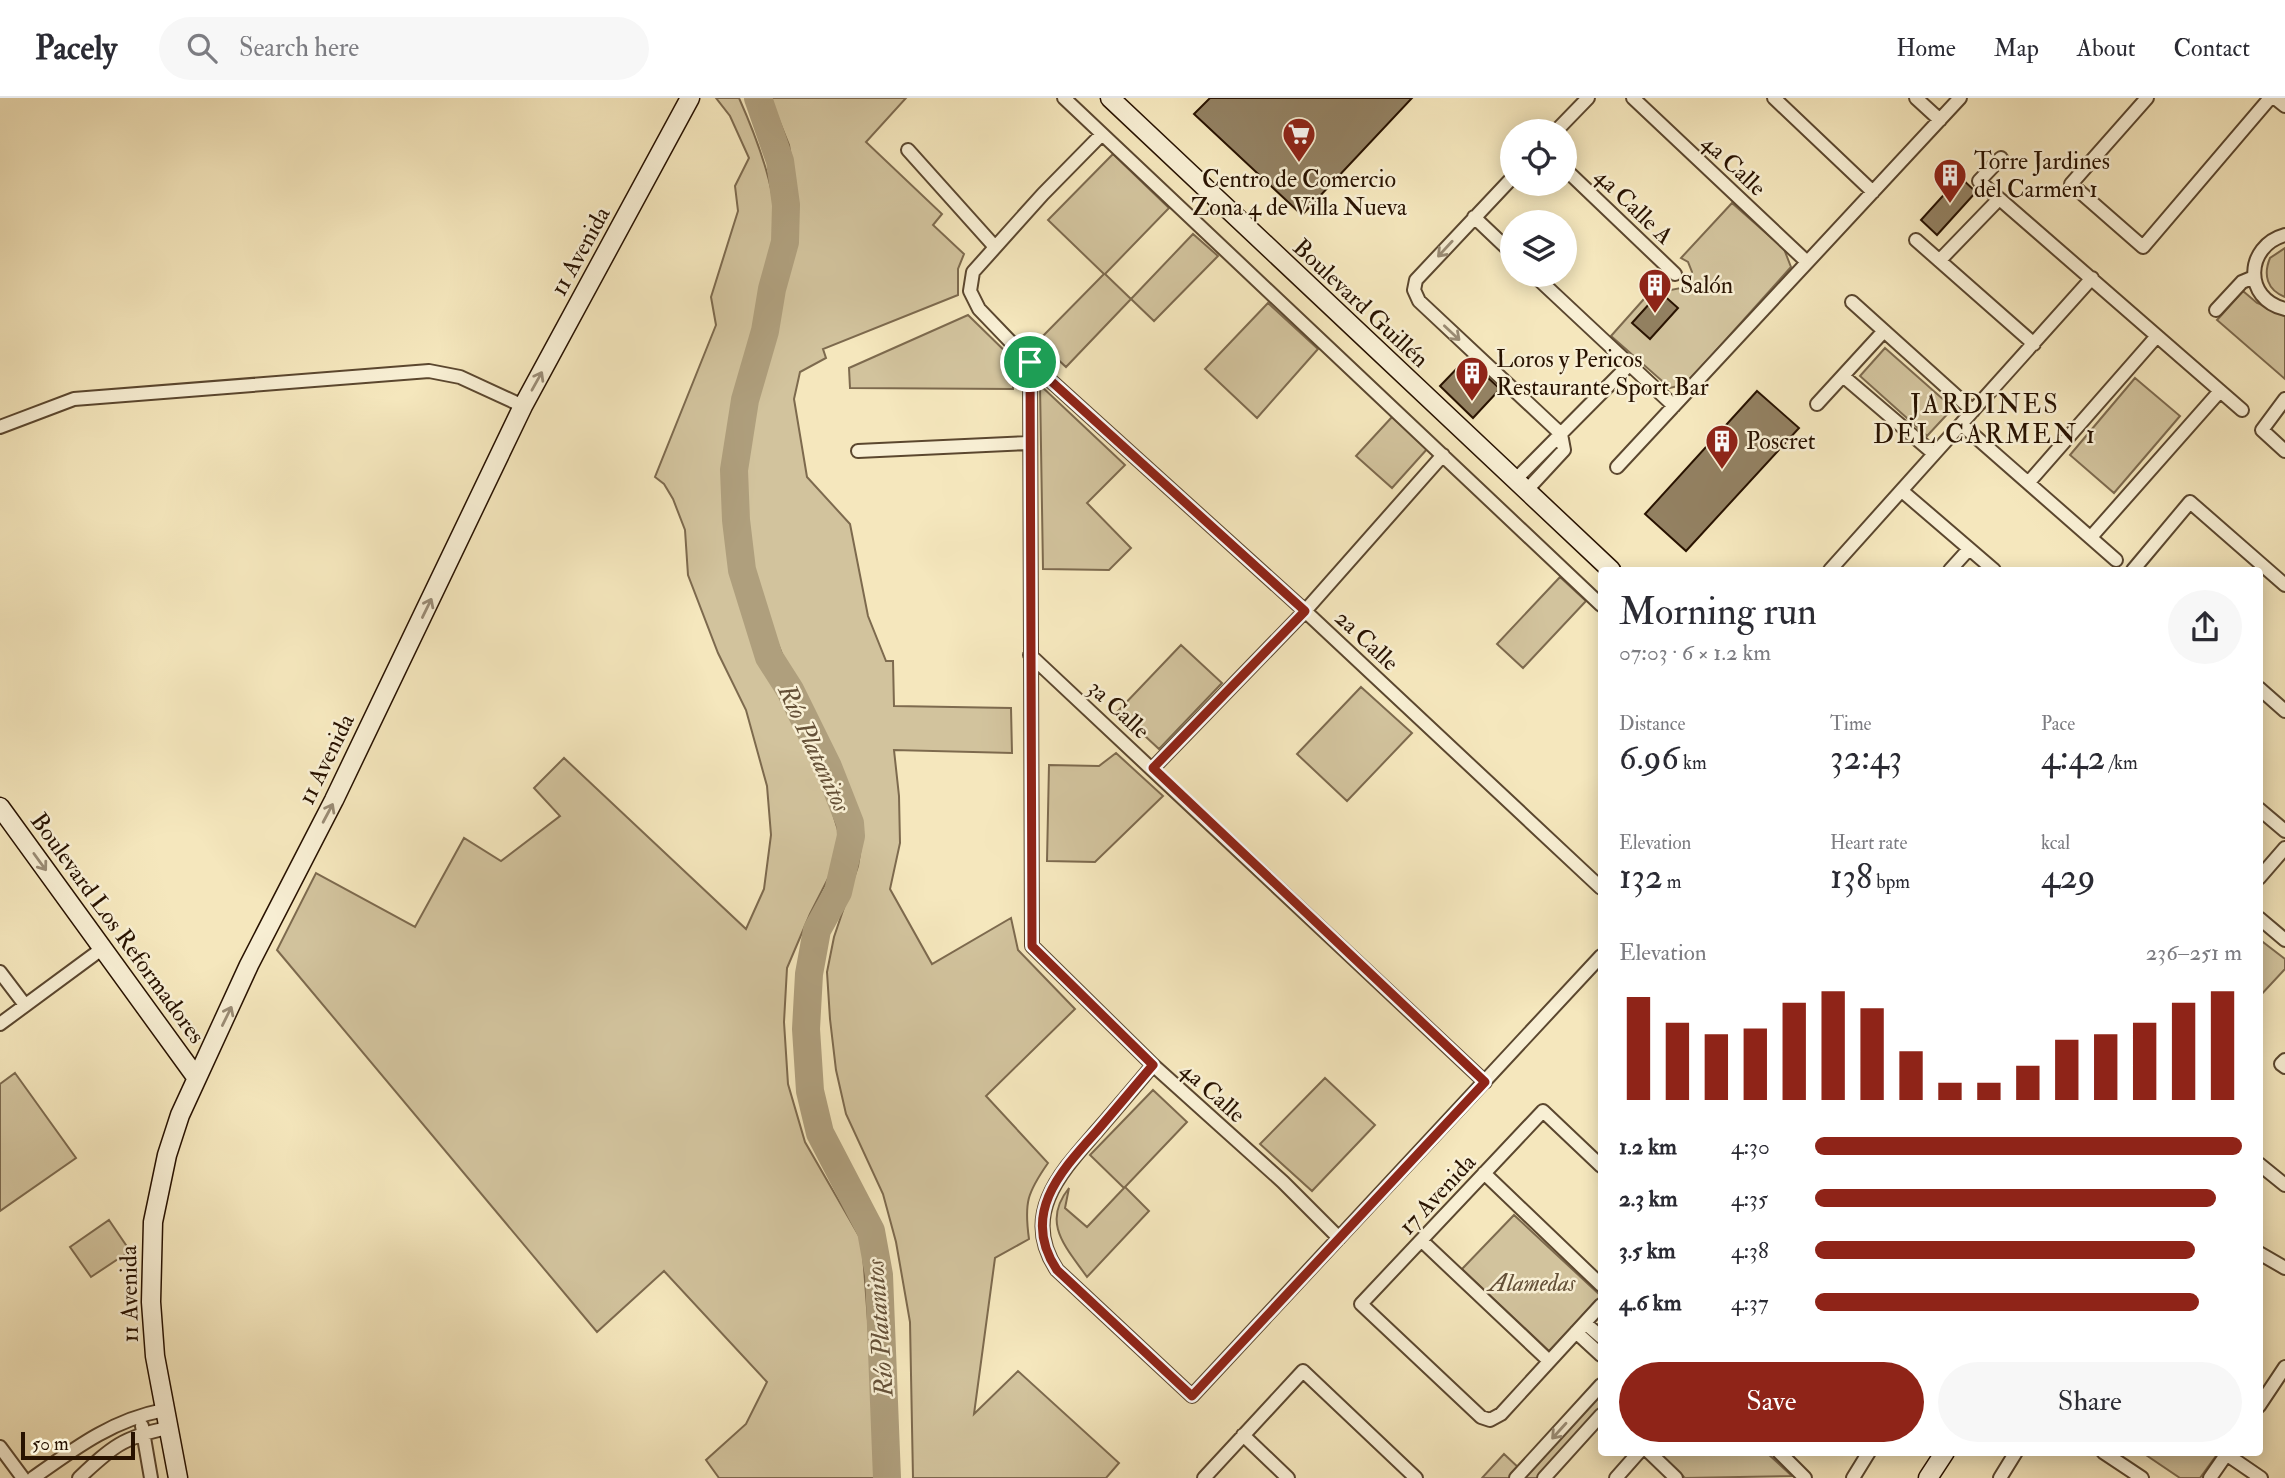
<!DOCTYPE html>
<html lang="en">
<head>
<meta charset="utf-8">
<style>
	:root { --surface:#fff; --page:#f7f7f7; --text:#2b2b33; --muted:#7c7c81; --line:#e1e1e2; --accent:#8f2418 }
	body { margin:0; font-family:"IM FELL Double Pica",serif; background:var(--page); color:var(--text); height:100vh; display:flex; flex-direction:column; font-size:26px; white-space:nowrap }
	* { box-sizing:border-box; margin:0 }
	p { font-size:23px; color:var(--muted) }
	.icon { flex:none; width:38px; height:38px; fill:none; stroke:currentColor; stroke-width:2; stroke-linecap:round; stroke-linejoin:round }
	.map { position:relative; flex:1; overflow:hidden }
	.side { position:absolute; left:1598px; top:469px; width:665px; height:889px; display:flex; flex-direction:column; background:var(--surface); border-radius:7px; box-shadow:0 4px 18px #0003 }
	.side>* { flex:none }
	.fabs { position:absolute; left:1500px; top:21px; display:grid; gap:14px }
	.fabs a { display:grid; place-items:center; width:77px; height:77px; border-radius:50%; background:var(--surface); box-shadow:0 4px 18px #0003; font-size:35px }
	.scale { position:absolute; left:21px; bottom:18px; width:114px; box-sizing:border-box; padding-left:7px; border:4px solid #281200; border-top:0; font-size:19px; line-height:24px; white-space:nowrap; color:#281200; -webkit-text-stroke:5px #f8efd4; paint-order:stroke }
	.pin { position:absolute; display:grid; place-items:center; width:60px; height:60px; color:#fff; margin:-30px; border:4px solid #fff; border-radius:50%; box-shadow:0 2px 7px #0007 }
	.round { display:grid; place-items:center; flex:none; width:74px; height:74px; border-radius:37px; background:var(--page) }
	.overview { display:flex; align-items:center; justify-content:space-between; height:119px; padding:0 21px }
	h1 { font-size:38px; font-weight:600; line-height:52px }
	.figures { display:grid; grid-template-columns:repeat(3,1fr); gap:10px; height:119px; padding:7px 21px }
	.figures div { display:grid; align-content:center }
	.figures b { font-size:35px; font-weight:600 }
	.figures small { font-size:19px; font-weight:400 }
	.figures p { font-size:19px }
	.chart { height:196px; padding:14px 21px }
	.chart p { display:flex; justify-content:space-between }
	.chart svg { width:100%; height:126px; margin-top:7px; stroke:var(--accent); stroke-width:6 }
	.cta { display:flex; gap:14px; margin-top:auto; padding:14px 21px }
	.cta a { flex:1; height:80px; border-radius:42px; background:var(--accent); color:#fff; font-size:28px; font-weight:600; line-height:80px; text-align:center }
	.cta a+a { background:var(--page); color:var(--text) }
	ul { padding:0 21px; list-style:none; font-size:23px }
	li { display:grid; grid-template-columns:112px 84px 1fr; align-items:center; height:52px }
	li i { height:18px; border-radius:9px; background:var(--accent) }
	header { display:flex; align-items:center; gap:42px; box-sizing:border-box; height:98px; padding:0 35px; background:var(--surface); border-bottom:2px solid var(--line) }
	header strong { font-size:33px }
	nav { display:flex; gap:38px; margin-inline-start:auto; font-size:24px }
	.search { width:490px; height:63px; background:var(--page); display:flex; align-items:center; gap:18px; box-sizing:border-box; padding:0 24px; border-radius:38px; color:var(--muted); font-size:26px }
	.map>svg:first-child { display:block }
	.green { fill:#d2c39d; stroke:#7d6a4e; stroke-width:2 }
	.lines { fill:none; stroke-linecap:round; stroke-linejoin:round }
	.river { stroke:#af9f7d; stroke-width:28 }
	.building { fill:#938162; stroke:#281200; stroke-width:2 }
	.street-casing { stroke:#5b472f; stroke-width:16 }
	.secondary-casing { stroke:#281200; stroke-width:21 }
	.street { stroke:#f8efd4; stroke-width:12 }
	.secondary { stroke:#f8efd4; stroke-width:18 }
	.oneway { stroke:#9a8c75 }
	.route-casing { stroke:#fff; stroke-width:14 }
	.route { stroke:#8f2418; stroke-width:9 }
	.labels { text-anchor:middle; stroke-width:5; stroke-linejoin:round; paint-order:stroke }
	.poi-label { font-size:24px; fill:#281200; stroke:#f8efd4; text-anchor:start }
	.street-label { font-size:24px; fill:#281200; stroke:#f8efd4 }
	.park-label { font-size:24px; font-style:italic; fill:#645037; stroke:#f8efd4 }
	.neighbourhood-label { font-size:26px; letter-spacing:2px; fill:#281200; stroke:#f8efd4 }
	.water-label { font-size:26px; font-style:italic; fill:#655138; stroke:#f8efd4 }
</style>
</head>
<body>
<header>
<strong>Pacely</strong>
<div class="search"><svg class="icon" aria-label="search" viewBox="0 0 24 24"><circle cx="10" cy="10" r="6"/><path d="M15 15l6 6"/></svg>Search here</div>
<nav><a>Home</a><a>Map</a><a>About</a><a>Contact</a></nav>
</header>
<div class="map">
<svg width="2285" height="1380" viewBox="0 0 2285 1380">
	<rect width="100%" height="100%" fill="#f5e7bd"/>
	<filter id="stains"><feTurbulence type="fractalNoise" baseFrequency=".00286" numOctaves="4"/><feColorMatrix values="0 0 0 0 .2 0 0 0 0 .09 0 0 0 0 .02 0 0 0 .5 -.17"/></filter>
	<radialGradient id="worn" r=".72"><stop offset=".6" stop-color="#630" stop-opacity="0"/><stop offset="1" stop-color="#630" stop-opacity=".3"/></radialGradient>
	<path class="green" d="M 716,0 L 739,0 C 756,38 779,98 776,141 C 774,168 758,192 758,220 L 736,320 L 728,371 L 729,417 L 734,471 L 747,518 L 766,568 L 823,683 L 841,742 L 836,765 L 810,816 L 787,870 L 784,924 L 788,986 L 805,1044 L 862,1143 L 870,1249 L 875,1380 L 719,1380 L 706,1362 L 746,1326 L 767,1284 L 664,1173 L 597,1234 L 277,852 L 316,775 L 415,829 L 464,740 L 501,763 L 560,718 L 534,690 L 564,660 L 746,831 L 764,791 L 771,737 L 767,688 L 746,612 L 718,555 L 688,477 L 685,432 L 673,401 L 664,386 L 655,379 L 716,227 L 711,199 L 738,113 L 735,88 L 749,60 L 730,18 Z
		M 770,0 L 906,0 L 866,44 L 942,116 L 933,127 L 964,156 L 958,171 L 958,197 L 823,251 L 826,260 L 800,274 L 794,301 L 807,379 L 850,426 L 868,518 L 886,563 L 893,563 L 894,608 L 1011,610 L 1012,655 L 894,652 L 899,698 L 900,745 L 890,791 L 932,866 L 1011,820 L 1018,852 L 1075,911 L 986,998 L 1048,1065 C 1027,1095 1024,1105 1029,1141 L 995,1160 L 974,1316 L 1018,1273 L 1119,1365 L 1106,1380 L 913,1380 L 910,1224 L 896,1144 L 883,1096 L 846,1016 L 836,972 L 830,921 L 827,874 L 834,839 L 858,768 L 862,742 L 853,705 L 836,660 L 782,556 L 753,485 L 745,420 L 747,343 L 775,230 L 779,187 L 795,143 L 796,90 L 789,47 Z
		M 1113,56 L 1169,110 L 1105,176 L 1131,201 L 1193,136 L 1218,158 L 1154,223 L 1131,201 L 1066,269 L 1038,243 L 1104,176 L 1048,122 Z
		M 1732,105 L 1784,151 L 1791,169 L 1686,286 L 1670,290 L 1611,238 L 1660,183 L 1671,192 L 1686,189 L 1692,174 L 1688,164 L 1681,160 Z
		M 2285,150 L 2285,199 C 2267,192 2263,177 2270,160 Z
		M 2243,193 L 2257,205 L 2285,216 L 2285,281 L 2217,222 Z
		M 1268,205 L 1318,251 L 1257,320 L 1205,271 Z
		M 968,217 L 1013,261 L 1013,291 L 850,290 L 849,270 Z
		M 1885,250 L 1953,310 L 1927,338 L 1860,278 Z
		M 2135,280 L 2180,318 L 2114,395 L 2070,357 Z
		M 1040,287 L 1125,367 L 1087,405 L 1131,450 L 1109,472 L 1043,471 Z
		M 1392,319 L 1428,350 L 1392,390 L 1356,358 Z
		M 1560,479 L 1586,503 L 1523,570 L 1497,546 Z
		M 1181,547 L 1222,585 L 1159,651 L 1118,613 Z
		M 1361,589 L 1412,635 L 1347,703 L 1297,656 Z
		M 1116,655 L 1163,698 L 1095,764 L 1047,763 L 1049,667 L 1099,668 Z
		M 2259,841 L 2285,861 L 2285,871 L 2259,899 Z
		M 15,975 L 76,1060 L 0,1113 L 0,986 Z
		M 1325,980 L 1375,1027 L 1312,1093 L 1260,1046 Z
		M 1153,992 L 1187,1024 L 1125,1089 L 1149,1113 L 1087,1179 C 1066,1149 1041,1125 1069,1090 L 1065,1110 L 1087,1129 L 1124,1090 L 1090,1057 Z
		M 1514,1117 L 1601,1198 L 1549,1253 L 1462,1171 Z
		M 109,1122 L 130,1153 L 91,1179 L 70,1149 Z
		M 1601,1291 L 1601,1314 L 1541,1380 L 1520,1380 Z
		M 1658,1355 L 1767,1355 L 1792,1378 L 1685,1380 Z
		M 2143,1355 L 2218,1355 L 2200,1380 L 2180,1380 Z
		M 1504,1356 L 1520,1371 L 1512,1380 L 1482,1380 Z"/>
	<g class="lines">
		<path class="river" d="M 758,0 L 780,63 L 786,107 L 785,144 L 772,191 L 765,233 L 745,302 L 734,372 L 736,422 L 742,472 L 769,559 L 790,592 L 828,669 L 850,725 L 851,738 L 838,794 L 817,832 L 809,876 L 806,931 L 810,993 L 820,1035 L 871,1133 L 879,1177 L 887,1380"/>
	</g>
	<path class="building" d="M 1210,0 L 1412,0 L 1302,117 L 1194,16 Z
		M 1960,79 L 1976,94 L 1937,137 L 1921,122 Z
		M 1660,194 L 1678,210 L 1650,241 L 1632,225 Z
		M 1467,260 L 1500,291 L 1473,320 L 1440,288 Z
		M 1757,293 L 1799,330 L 1686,453 L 1645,416 Z"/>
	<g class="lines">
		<defs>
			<path id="street" d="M 1064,0 L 1601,507
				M 1633,0 L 1807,164
				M 1774,0 L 1873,94
				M 1916,0 L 1940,22
				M 2147,0 L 2071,86 L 2143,149 L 2270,0
				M 2275,0 L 2285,8
				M 1556,33 L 1588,0
				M 1102,36 L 1043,96 L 973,174 L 970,193 L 979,211 L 1030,264 L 1305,513 L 1601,790
				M 908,52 L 995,149
				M 2001,60 L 1979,83 L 2242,312
				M 1564,70 L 1675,176
				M 1512,80 L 1416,182 L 1414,192 L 1419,203 L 1561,336
				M 1474,119 L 1512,155
				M 2285,137 C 2245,148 2243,201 2285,211
				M 1916,142 L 2034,246
				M 1940,162 L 1999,101
				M 1534,177 L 1674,308
				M 1852,204 L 1973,313
				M 2216,212 L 2242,184 L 2254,179
				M 1030,264 L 1032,848 L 1153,967 L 1283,1084 L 1339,1140
				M 1843,278 L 1933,355
				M 2285,301 L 2262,332 L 2285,353
				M 1817,306 L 1883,234
				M 1961,326 L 2116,462
				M 0,329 L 74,301 L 429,273 L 460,279 L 523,308
				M 858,353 L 1029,345
				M 1617,369 L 1960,0
				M 1515,382 L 1629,267
				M 2029,384 L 2157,238
				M 1526,393 L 1564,352 L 1561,336
				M 1902,393 L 1994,472
				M 2091,439 L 2220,293
				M 1830,472 L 2092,180
				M 1950,472 L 1969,451
				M 2133,472 L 2190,404 L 2285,487
				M 1030,557 L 1485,984
				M 2259,590 L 2285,613
				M 1153,670 L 1305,513 L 1443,357
				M 2259,711 L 2285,733
				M 2259,780 L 2285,750
				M 2259,820 L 2285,842
				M 0,874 L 25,907
				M 0,926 L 103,850
				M 2285,962 L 2281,966 L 2285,969
				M 1153,967 C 1134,990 1115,1012 1096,1034 C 1061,1074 1020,1117 1057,1172 L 1192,1298 L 1601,858
				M 2259,1066 L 2285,1087
				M 1601,1068 L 1543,1013 L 1361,1206 L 1481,1319 L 1490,1322 L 1501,1316 L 1601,1207
				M 1484,1075 L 1601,1187
				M 1422,1143 L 1549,1263
				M 2259,1155 L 2285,1170
				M 1585,1225 L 1601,1239
				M 1576,1234 L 1601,1257
				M 2259,1308 L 2285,1269
				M 142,1328 L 151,1380
				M 1243,1337 L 1288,1380
				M 0,1349 L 23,1380
				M 1649,1354 L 1676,1380
				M 1779,1354 L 1805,1380
				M 2103,1354 L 2142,1380
				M 2226,1356 L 2261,1380
				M 33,1380 C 75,1350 112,1322 164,1312
				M 79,1380 C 112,1349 123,1339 168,1330
				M 1204,1380 L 1303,1273 L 1416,1380
				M 1516,1380 L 1601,1287
				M 1544,1380 L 1601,1317
				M 1616,1380 L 1639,1354
				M 1853,1380 L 1869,1354
				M 2000,1380 L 2016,1354
				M 2210,1380 L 2228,1354"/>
			<path id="secondary" d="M 1110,0 L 1611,472
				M 0,709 L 196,979
				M 178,1380 L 155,1258 L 151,1204 L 153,1124 L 167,1057 L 180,1017 L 249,867 L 334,702 L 523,308 L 690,0
				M 1928,1380 L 1945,1354"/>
		</defs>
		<use href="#street" class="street-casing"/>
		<use href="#secondary" class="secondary-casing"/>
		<use href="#street" class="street"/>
		<use href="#secondary" class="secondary"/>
	</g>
	<defs><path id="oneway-shaft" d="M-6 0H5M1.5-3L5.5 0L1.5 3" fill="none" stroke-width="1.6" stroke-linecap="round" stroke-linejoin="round" transform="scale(1.75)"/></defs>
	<g class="oneway">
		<use href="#oneway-shaft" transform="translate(1445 151) rotate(133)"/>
		<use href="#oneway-shaft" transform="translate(1452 235) rotate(43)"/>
		<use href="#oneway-shaft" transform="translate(537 283) rotate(-61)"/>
		<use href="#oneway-shaft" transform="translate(427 510) rotate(-64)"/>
		<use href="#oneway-shaft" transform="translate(328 715) rotate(-62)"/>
		<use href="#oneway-shaft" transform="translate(40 764) rotate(54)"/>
		<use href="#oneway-shaft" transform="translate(227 918) rotate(-64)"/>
		<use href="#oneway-shaft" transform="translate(1559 1333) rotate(132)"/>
	</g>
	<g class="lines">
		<defs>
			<path id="route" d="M 1030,264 L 1305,513 L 1153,670 L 1485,984 L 1192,1298 L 1057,1172 C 1020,1117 1060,1074 1096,1034 C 1115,1012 1134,989 1153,967 L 1032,848 Z"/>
		</defs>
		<use href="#route" class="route-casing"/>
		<use href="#route" class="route"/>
	</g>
	<defs>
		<symbol id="supermarket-pin" viewBox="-11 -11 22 30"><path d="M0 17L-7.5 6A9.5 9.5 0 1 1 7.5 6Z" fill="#8f2418" stroke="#f8efd4"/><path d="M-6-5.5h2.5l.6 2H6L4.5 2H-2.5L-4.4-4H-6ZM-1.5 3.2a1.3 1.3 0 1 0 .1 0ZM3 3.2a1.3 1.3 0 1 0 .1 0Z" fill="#fff"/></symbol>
		<symbol id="building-pin" viewBox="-11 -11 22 30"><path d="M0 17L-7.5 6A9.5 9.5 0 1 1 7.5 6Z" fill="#8f2418" stroke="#f8efd4"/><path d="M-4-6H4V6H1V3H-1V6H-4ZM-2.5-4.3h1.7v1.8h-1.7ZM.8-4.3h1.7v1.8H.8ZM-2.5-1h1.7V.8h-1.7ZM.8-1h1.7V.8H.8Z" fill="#fff"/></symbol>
	</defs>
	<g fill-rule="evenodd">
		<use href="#supermarket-pin" x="1280" y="17" width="38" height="52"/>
		<use href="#building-pin" x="1931" y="58" width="38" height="52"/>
		<use href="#building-pin" x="1636" y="168" width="38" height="52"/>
		<use href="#building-pin" x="1453" y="256" width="38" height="52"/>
		<use href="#building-pin" x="1703" y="324" width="38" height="52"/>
	</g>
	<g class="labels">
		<g class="poi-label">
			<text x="1974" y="71">Torre Jardines<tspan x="1974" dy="28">del Carmen 1</tspan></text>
			<text x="1299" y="89" text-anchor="middle">Centro de Comercio<tspan x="1299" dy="28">Zona 4 de Villa Nueva</tspan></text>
			<text x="1680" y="195">Salón</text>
			<text x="1496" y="269">Loros y Pericos<tspan x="1496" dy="28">Restaurante Sport Bar</tspan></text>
			<text x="1746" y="351">Poscret</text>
		</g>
		<g class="street-label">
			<text transform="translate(1734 67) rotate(43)" y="8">4a Calle</text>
			<text transform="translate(1634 108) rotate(44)" y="8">4a Calle A</text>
			<text transform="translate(580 153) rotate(-61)" y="8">11 Avenida</text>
			<text transform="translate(1361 205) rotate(43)" y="8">Boulevard Guillén</text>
			<text transform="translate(1367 542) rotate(43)" y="8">2a Calle</text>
			<text transform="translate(1119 611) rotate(43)" y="8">3a Calle</text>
			<text transform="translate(326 661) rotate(-64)" y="8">11 Avenida</text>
			<text transform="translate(118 830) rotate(54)" y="8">Boulevard Los Reformadores</text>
			<text transform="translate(1213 994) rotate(42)" y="8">4a Calle</text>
			<text transform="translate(1437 1096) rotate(-47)" y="8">17 Avenida</text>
			<text transform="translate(129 1196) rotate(-91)" y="8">11 Avenida</text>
		</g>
		<g class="park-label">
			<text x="1532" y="1193">Alamedas</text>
		</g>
		<g class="neighbourhood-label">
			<text x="1985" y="315">JARDINES<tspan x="1985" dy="30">DEL CARMEN 1</tspan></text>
		</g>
		<g class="water-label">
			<text transform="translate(815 650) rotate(65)" y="9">Río Platanitos</text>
			<text transform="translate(879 1230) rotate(-94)" y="9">Río Platanitos</text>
		</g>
	</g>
	<rect width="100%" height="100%" filter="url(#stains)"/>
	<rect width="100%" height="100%" fill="url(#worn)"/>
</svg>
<div class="fabs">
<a><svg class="icon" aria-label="locate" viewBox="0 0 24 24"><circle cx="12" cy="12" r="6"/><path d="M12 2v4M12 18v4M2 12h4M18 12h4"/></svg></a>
<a><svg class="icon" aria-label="layers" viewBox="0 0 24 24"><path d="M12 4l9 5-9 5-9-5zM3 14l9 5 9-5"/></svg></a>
</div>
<div class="scale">50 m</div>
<div class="pin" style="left:1030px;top:264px;background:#1e9e55"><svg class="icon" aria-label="arrive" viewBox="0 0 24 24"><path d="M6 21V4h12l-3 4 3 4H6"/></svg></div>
<section class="side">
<div class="overview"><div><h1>Morning run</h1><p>07:03 · 6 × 1.2 km</p></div><a class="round"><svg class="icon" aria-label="share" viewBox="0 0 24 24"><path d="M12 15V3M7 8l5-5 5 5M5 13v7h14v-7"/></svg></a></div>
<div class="figures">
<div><p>Distance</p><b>6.96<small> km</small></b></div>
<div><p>Time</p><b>32:43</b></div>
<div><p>Pace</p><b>4:42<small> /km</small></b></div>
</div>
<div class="figures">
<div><p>Elevation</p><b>132<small> m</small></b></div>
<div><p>Heart rate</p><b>138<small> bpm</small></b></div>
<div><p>kcal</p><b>429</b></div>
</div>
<div class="chart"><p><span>Elevation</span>236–251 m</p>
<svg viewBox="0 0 160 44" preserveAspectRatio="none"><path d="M5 44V8M15 44V17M25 44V21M35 44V19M45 44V10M55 44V6M65 44V12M75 44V27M85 44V38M95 44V38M105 44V32M115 44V23M125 44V21M135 44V17M145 44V10M155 44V6"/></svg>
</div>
<ul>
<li><b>1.2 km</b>4:30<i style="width:100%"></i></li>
<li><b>2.3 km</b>4:35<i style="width:94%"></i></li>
<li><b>3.5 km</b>4:38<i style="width:89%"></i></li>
<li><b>4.6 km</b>4:37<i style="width:90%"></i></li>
</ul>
<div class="cta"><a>Save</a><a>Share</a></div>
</section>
</div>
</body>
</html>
